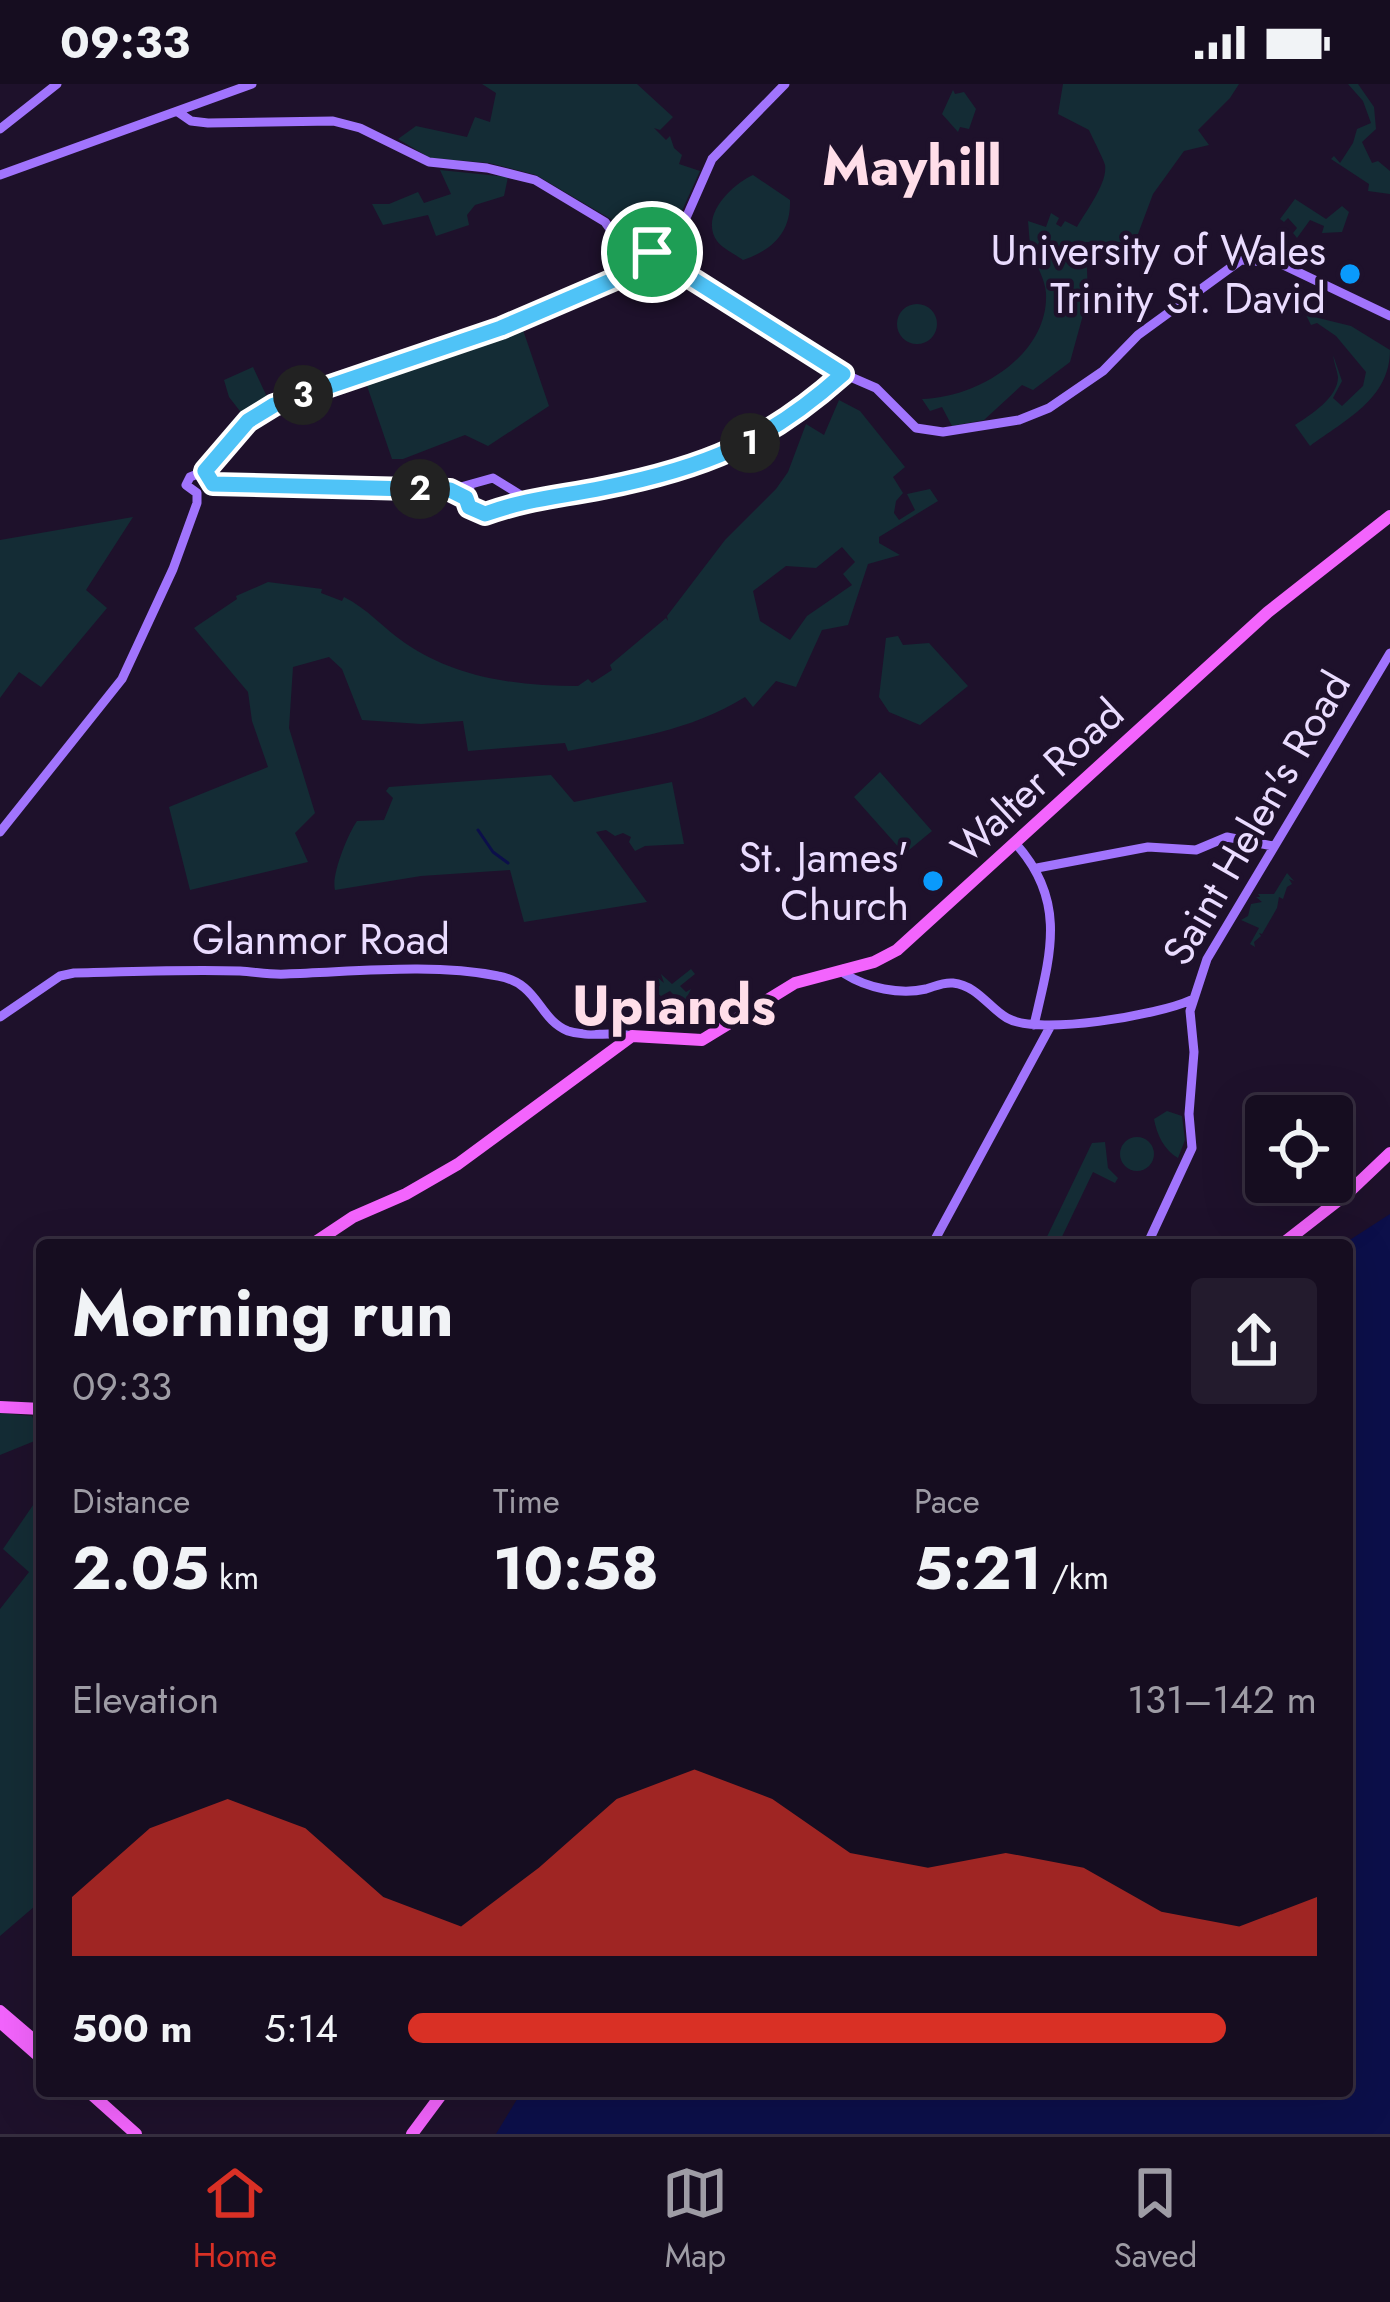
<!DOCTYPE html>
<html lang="en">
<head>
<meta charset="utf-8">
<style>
	:root { --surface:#160d20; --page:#231b2d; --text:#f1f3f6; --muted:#9e9ca5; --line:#352d3e; --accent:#d93025 }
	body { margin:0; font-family:Jost,sans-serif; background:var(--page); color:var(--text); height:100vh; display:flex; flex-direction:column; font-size:45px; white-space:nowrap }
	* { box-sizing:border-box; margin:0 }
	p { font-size:39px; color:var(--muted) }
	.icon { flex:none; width:66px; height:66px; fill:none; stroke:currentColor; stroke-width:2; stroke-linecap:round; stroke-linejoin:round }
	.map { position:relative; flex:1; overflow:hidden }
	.sheet { position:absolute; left:36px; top:1155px; width:1317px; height:858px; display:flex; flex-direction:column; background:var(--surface); border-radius:12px; box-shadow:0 12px 48px #0002,0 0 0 3px var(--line) }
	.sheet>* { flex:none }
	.controls { position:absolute; left:1245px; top:1011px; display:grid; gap:24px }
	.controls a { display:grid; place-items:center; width:108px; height:108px; border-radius:12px; background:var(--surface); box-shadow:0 12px 48px #0002,0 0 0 3px var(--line); font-size:60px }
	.pin { position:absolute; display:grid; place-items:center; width:102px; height:102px; color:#fff; margin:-51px; border:6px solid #fff; border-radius:50%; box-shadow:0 3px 12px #0007 }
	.km { position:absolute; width:60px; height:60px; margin:-30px; border-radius:50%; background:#222; color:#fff; font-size:33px; line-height:60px; text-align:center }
	.round { display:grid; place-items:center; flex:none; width:126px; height:126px; border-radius:12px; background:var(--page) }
	.overview { display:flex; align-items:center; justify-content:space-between; height:204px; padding:0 36px }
	h1 { font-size:66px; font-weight:700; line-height:90px }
	.figures { display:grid; grid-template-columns:repeat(3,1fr); gap:18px; height:204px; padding:12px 36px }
	.figures div { display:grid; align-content:center }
	.figures b { font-size:60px; font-weight:700 }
	.figures small { font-size:33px; font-weight:400 }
	.figures p { font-size:33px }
	.chart { height:336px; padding:24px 36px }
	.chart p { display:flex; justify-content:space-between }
	.chart svg { width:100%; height:216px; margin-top:12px; fill:var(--accent); opacity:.7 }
	ul { padding:0 36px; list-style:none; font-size:39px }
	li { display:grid; grid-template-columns:192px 144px 1fr; align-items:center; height:90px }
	li i { height:30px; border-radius:15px; background:var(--accent) }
	.status { display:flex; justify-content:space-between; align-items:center; height:84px; padding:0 60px; background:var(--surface); direction:ltr }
	.status svg { height:33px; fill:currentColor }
	.menu { display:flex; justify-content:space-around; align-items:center; height:168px; border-top:3px solid var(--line); background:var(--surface); font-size:33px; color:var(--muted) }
	.menu a { display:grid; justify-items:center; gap:6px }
	.menu .current { color:var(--accent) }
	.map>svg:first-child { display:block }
	.green { fill:#142c35; fill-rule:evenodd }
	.water { fill:#0c0f4a }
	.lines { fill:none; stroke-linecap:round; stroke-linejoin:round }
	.stream { stroke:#0c0f4a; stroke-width:3 }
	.secondary { stroke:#a174fd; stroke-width:9 }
	.primary { stroke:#f364fd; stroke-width:12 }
	.route-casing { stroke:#fff; stroke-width:24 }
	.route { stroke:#4fc3f7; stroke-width:15 }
	.poi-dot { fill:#0a9afc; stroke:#1e112b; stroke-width:4.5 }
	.labels { text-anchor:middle; stroke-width:9; stroke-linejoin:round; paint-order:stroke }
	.poi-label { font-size:42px; fill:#eadcff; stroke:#1e112b; text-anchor:end }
	.street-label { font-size:42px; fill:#eadcff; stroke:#1e112b }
	.district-label { font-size:54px; font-weight:bold; fill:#ffdee9; stroke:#1e112b }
</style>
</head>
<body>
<div class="status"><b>09:33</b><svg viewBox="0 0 49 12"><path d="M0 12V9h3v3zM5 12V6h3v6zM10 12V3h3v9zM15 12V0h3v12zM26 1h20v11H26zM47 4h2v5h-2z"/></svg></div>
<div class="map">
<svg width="1390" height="2050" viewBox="0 0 1390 2050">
	<rect width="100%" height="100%" fill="#1e112b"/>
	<path class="green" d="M 482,0 L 637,0 L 673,33 L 660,46 L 654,44 L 666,56 L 670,52 L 674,64 L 682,71 L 679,80 L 700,87 L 676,140 L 664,157 L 653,160 L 536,91 L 489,79 L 430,74 L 398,55 L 416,42 L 467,53 L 475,33 L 490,38 L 496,9 Z
		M 1063,0 L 1239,0 L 1230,14 L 1198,46 L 1209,61 L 1184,67 L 1153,110 L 1135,158 L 1086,158 L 1088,213 L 1070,278 L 1033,306 L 1022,301 L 984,336 L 952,342 L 942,323 L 930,327 L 922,315 C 977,314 1049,271 1046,209 C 1045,194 1035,180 1031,165 C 1029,156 1029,146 1028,137 L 1046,143 L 1051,129 L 1059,134 L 1056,140 L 1061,143 L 1065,137 L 1077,143 C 1085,128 1108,99 1105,81 C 1105,78 1091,51 1089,46 L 1058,30 Z
		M 1348,0 L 1358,0 L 1374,23 L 1376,45 L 1362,58 L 1372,79 L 1378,77 L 1390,87 L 1390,110 L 1368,107 L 1369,100 L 1331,75 L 1334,72 L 1340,79 L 1353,59 L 1357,45 L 1371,39 L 1363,17 Z
		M 953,6 L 955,10 L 964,8 L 976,25 L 969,45 L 960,43 L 958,48 L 942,30 Z
		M 440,86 L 508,93 L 504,112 L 475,121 L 467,131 L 469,141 L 436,152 L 428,131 L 383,141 L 372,120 L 389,120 L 418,108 L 424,119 L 451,110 Z
		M 753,91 L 790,116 C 791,148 773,166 743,176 C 736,171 722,164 717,157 C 699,131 733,100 753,91 Z
		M 1295,115 L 1326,135 L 1342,122 L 1349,128 L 1342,148 L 1322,149 L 1324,142 L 1310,136 L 1297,154 L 1293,149 L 1297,144 L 1288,134 L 1284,138 L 1280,135 Z
		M897 240a20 20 0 1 1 40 0a20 20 0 1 1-40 0Z
		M 1306,231 L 1351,242 L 1390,266 C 1390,315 1345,336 1310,362 L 1295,341 C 1310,331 1338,314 1338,293 C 1337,286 1334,279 1333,271 L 1342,297 L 1333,314 L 1342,322 L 1363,302 L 1366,288 L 1336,252 L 1317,239 L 1311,241 Z
		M 522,243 L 549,322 L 488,362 L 465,351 L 403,375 L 392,375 L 365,296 Z
		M 253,283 L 268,315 L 243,331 L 229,313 L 224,296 Z
		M 839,316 L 860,327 L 905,383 L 893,393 L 903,409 L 896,417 L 894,429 L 899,436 L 915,426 L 907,410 L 930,405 L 938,417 L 879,453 L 879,459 L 900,471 L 868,480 L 848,541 L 822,546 L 796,603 L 776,597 L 753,623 L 745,613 C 691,647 630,655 568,667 L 565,659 L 468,667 L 463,637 L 421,640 L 362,636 L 342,585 L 329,573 L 293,583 L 289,644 L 315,729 L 295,749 L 308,778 L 190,806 L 169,723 L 268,683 L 252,637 L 248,608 L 194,544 L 237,515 L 236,512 L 268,498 L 322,505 L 321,509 L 342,517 L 344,513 C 368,525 383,544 405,559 C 456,594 517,602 578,602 L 588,595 L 592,599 L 612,586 L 610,581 L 666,534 L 668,537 L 667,532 L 725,456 L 776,405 L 788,388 L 806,340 L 824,351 ZM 842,463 L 855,478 L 843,490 L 852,501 L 807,532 L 790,556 L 760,537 L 753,507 L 786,482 L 816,484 Z
		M 133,433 L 86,506 L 107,524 L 41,603 L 19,588 L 0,614 L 0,456 Z
		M 898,552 L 903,561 L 929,559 L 968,602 L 920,641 L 889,628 L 879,613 L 886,554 Z
		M 880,688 L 932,747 L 909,766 L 902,767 L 854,713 Z
		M 551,691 L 574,718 L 672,698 L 684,760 L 645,762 L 635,767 L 629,758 L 631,753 L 623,749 L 615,752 L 606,746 L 596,748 L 647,818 L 524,838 L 510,786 L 421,792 L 335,806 C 331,791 348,750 357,737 L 384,736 L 393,714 L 386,707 L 389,703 Z
		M 1287,789 L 1294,797 L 1289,795 L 1292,800 L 1287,803 L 1283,815 L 1279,813 L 1277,824 L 1262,850 L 1259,849 L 1261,852 L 1254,858 L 1255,863 L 1250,860 L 1259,844 L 1241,836 L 1248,832 L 1251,820 L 1262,818 L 1256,813 L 1260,813 L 1258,810 L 1274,810 Z
		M 691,885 L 695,890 L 680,902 L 686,908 L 691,905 L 688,911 L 692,917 L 699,916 L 691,921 L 693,929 L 686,929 L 682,938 L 677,934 L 676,938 L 668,929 L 668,938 L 661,937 L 659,921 L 676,923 L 678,918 L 672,915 L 674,911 L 670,907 L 661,912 L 648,903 L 653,906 L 651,900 L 657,904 L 653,898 L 660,902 L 658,894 L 664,899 L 661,890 L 672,900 Z
		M 1167,1027 L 1182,1032 L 1185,1056 L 1178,1074 C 1164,1066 1157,1051 1154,1035 Z
		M1120 1070a17 17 0 1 1 34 0a17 17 0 1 1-34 0Z
		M 1105,1058 L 1108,1084 L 1118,1094 L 1115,1099 L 1093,1088 L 1058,1161 L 1043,1161 L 1092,1059 Z
		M 0,1329 L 32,1332 L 42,1354 L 0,1371 Z
		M 42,1408 L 42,1816 L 0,1852 L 0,1525 L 29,1488 L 3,1465 Z"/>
	<path class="water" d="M 1390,1130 L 1390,2050 L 496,2050 L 522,2007 L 1347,2007 L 1347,1161 L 1342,1161 Z"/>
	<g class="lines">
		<path class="stream" d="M 478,746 L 493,768 L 508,779"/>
		<path class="secondary" d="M 178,28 L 191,37 L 208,39 L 333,37 L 360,44 L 429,78 L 487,84 L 535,96 L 605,138 L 613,149 L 652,168
			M 0,45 L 57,0
			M 0,91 L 252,0
			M 663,168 L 686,134 L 712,75 L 785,0
			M 664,177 L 823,281 L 876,304 L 916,344 L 943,348 L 1019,336 L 1049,324 L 1103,287 L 1138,251 L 1241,176 L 1279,179 L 1390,232
			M 205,387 L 247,337 L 274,321 L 501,244 L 652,178
			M 213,400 L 450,406 L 493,394 L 527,415
			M 470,402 L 468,421 L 485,430 C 500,425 514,418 529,414 C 553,408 579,409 603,404 C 704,384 766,360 843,290
			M 197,409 L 186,401 L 190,393 L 205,387
			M 0,748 L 122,595 L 173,485 L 197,419 L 197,409
			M 1016,760 C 1068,818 1050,872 1034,941
			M 1037,784 L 1148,763 L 1196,766 L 1227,753 L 1273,762
			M 844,885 L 845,890 C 867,904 900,911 926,905 C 936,902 943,898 953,899 C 978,902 988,923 1007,934 C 1038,952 1159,931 1191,916
			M 0,933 L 60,892 L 74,889 C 129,888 185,885 240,887 C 256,888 271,891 286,890 C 354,888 431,879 498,892 C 539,899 538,935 568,947 C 588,954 612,947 632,952
			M 932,1161 L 1050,943
			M 1147,1161 L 1192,1064 L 1189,1030 L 1194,968 L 1190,927 L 1207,875 L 1390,569"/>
		<path class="primary" d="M 311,1161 L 353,1133 L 406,1110 L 458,1080 L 632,952 L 702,956 L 795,899 L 874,878 L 897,866 L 1268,528 L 1390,432
			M 1281,1161 L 1349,1108 L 1390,1069
			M 0,1323 L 42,1325
			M 0,1927 L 42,1963
			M 0,1938 L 42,1975
			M 88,2007 L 136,2050
			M 412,2050 L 444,2007"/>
	</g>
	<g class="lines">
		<defs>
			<path id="route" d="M 658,166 L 664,170 L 664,177 L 843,290 C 766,359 704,384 603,404 C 558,413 530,414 485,430 L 469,423 L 466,414 L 450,406 L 213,400 L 205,387 L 248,337 L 274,321 L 501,244 L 648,181 L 652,178 L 652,169 Z"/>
		</defs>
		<use href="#route" class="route-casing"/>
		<use href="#route" class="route"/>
	</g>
	<g class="poi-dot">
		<circle cx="1350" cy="190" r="12"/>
		<circle cx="933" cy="797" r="12"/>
	</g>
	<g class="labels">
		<g class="poi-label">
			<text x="1326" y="181">University of Wales<tspan x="1326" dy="48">Trinity St. David</tspan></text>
			<text x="909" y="788">St. James'<tspan x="909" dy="48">Church</tspan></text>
		</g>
		<g class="street-label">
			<text transform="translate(1037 696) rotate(-43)" y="15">Walter Road</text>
			<text transform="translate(1256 734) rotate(-60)" y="15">Saint Helen's Road</text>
			<text x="321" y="870">Glanmor Road</text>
		</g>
		<g class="district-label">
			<text x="912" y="101">Mayhill</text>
			<text x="674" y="940">Uplands</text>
		</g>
	</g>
</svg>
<div class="controls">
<a><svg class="icon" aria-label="locate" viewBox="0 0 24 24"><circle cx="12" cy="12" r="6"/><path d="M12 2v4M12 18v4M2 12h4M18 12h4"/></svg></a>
</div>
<div class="pin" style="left:652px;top:168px;background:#1e9e55"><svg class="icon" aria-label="arrive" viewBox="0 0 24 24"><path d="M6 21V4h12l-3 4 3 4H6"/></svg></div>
<b class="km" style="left:750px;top:359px">1</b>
<b class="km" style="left:420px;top:405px">2</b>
<b class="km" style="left:303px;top:311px">3</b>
<section class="sheet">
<div class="overview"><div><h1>Morning run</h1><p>09:33</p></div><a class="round"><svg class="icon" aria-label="share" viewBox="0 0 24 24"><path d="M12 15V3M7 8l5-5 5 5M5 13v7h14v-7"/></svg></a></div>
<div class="figures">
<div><p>Distance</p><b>2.05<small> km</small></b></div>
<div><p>Time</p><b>10:58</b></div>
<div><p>Pace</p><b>5:21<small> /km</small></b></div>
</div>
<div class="chart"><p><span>Elevation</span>131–142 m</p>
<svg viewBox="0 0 160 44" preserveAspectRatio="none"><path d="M0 44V32L10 18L20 12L30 18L40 32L50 38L60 26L70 12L80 6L90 12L100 23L110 26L120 23L130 26L140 35L150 38L160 32V44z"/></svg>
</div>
<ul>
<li><b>500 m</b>5:14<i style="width:90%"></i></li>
</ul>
</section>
</div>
<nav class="menu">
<a class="current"><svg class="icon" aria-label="home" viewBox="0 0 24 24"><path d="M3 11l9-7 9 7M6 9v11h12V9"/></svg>Home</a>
<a><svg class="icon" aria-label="map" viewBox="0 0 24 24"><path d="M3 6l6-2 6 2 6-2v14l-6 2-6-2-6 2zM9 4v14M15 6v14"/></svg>Map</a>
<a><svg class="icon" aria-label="saved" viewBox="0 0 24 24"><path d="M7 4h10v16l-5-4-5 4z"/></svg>Saved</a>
</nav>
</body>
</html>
